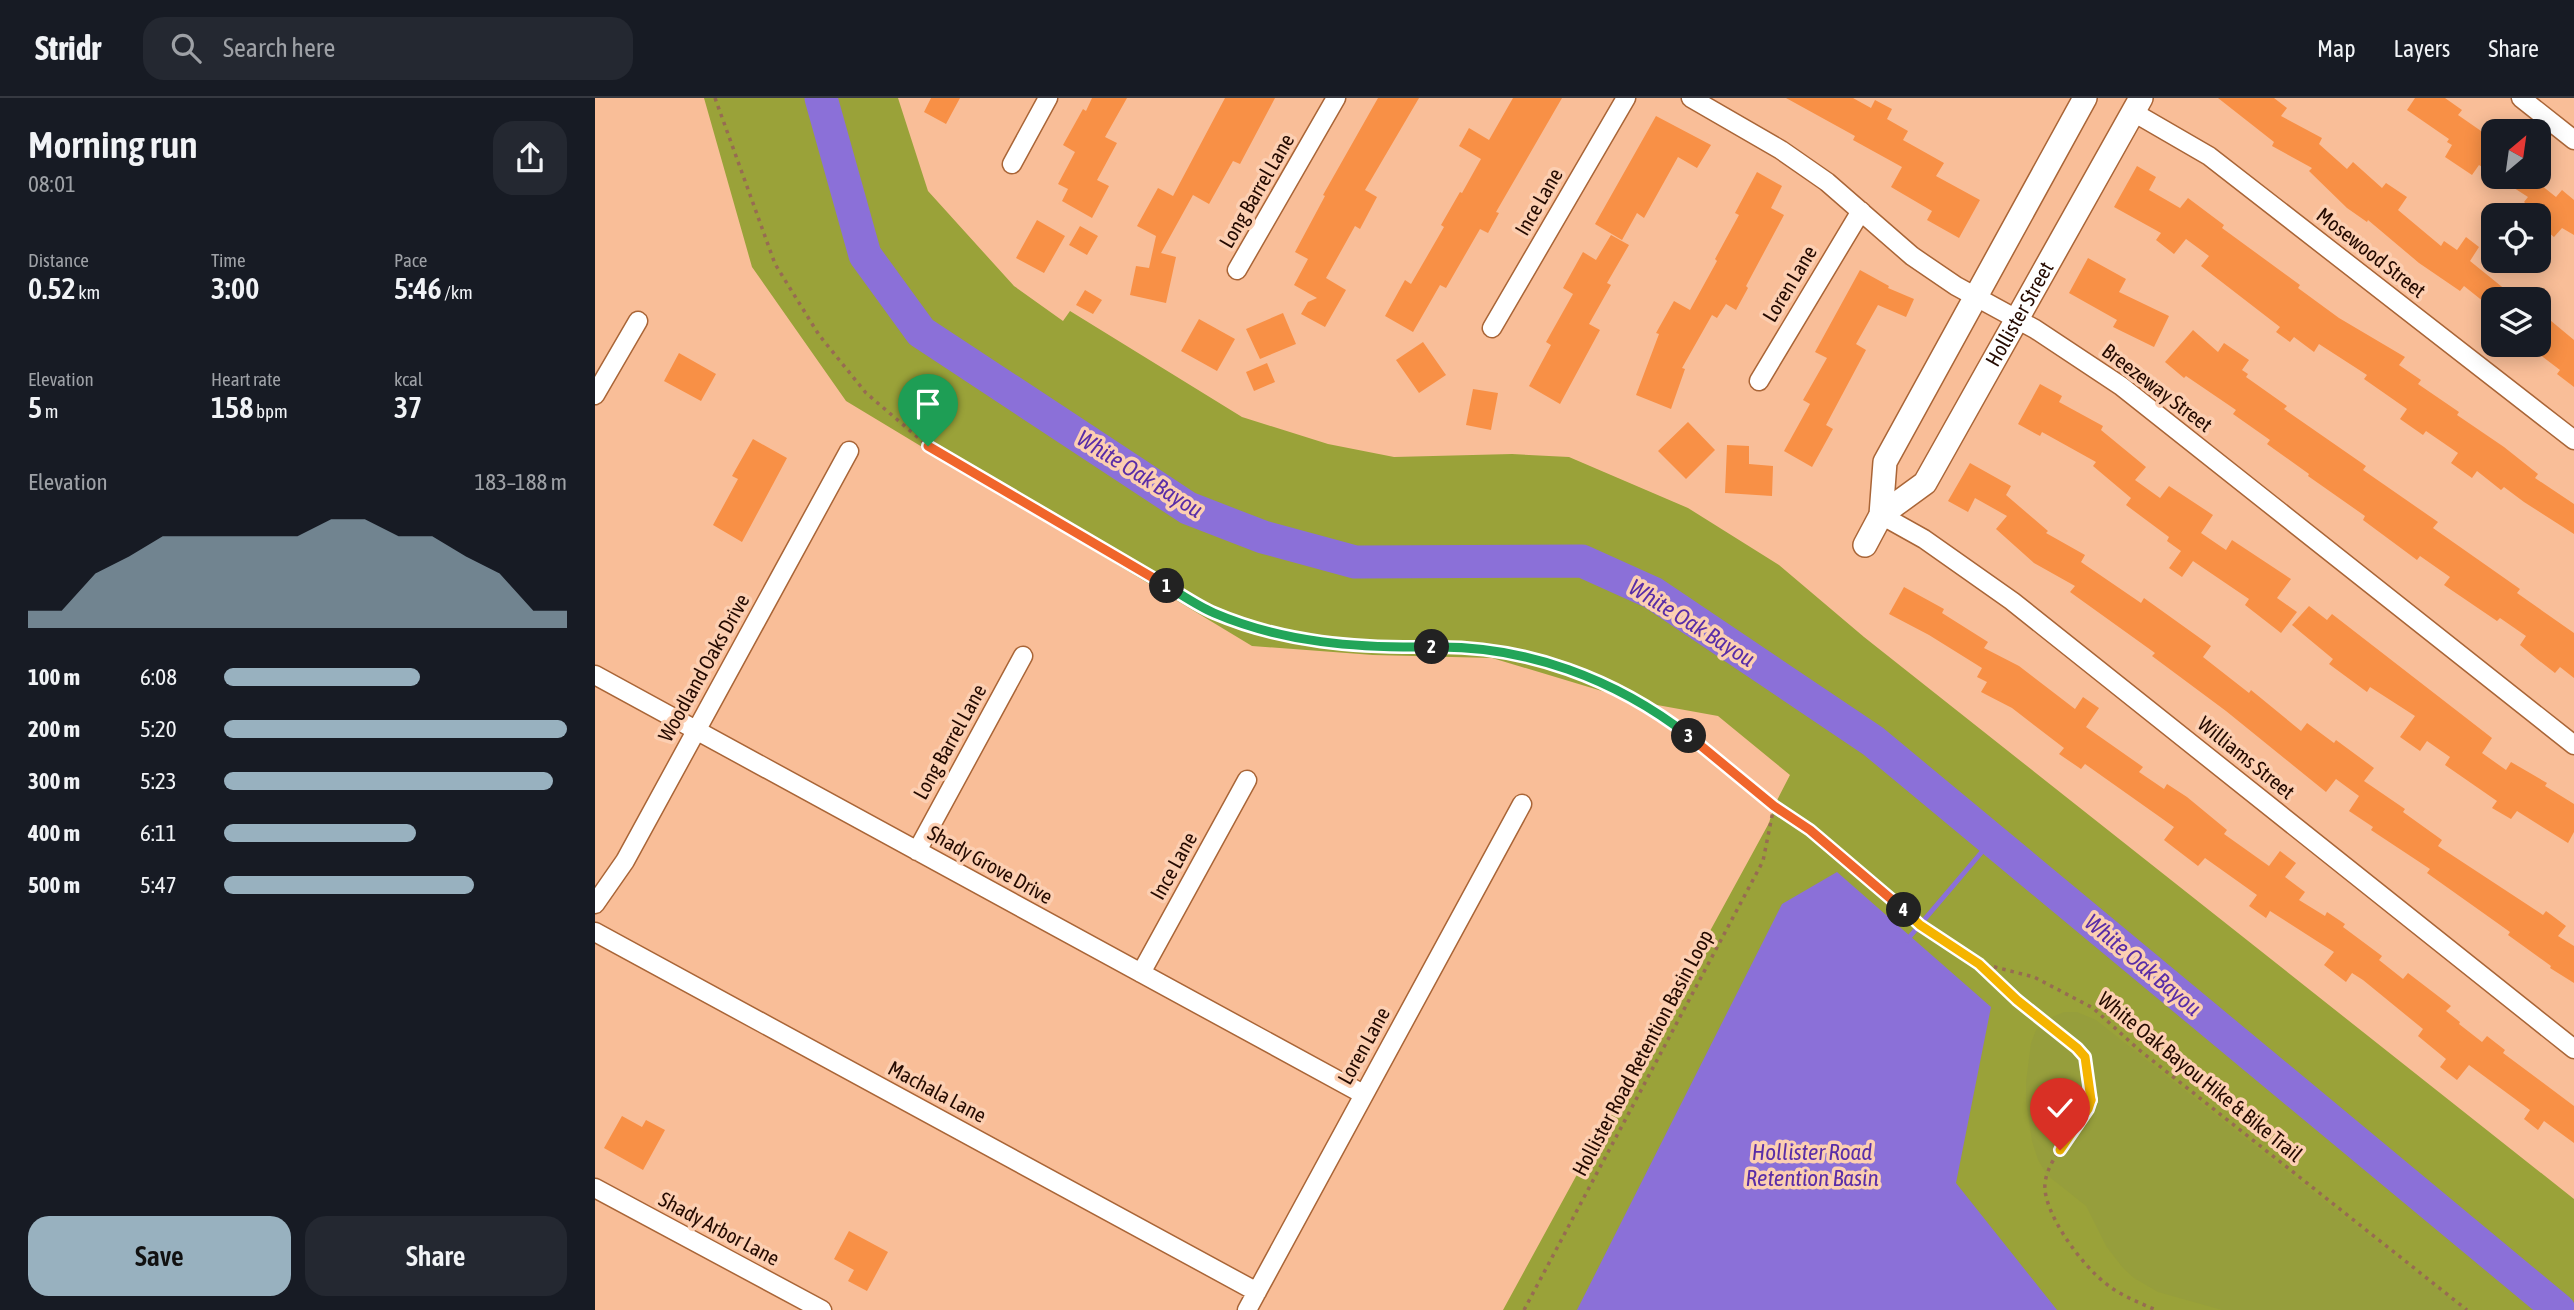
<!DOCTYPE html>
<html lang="en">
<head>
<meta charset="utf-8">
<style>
	:root { --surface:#171b24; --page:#242831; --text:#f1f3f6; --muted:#9ea1a6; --line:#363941; --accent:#98b1bf }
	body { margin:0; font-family:"Asap Condensed",sans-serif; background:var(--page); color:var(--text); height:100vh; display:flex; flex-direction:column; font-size:26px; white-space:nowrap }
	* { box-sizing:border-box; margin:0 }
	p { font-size:23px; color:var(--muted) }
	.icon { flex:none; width:38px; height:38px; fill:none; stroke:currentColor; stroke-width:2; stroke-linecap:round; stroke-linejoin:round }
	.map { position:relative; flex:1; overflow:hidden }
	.panel { display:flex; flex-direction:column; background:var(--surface); width:595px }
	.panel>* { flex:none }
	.needle { width:46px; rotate:29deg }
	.buttons { position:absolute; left:1886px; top:21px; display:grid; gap:14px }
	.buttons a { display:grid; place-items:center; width:70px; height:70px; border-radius:14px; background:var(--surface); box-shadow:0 4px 18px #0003; font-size:35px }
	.pin { position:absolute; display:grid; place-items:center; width:60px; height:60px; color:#fff; margin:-72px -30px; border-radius:50% 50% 50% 0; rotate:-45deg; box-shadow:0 0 7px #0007 }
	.pin .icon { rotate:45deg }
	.km { position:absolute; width:35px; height:35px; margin:-18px; border-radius:50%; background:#222; color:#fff; font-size:19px; line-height:35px; text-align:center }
	.round { display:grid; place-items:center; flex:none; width:74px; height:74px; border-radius:21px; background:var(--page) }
	.headline { display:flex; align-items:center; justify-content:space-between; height:119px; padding:0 28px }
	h1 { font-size:38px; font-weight:600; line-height:52px }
	.figures { display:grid; grid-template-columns:repeat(3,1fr); gap:10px; height:119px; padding:7px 28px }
	.figures div { display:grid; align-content:center }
	.figures b { font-size:30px; font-weight:600 }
	.figures small { font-size:19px; font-weight:400 }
	.figures p { font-size:19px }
	.chart { height:196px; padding:14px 28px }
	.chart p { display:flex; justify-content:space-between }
	.chart svg { width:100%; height:126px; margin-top:7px; fill:var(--accent); opacity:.7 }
	.cta { display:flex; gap:14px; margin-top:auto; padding:14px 28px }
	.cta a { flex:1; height:80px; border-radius:21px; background:var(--accent); color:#111; font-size:28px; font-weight:600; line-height:80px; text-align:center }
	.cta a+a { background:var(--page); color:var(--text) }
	ul { padding:0 28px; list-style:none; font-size:23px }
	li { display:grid; grid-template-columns:112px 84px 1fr; align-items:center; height:52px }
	li i { height:18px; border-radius:9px; background:var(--accent) }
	header { display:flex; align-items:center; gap:42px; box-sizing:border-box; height:98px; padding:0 35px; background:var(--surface); border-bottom:2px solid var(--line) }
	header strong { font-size:33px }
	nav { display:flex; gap:38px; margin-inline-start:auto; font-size:24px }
	.search { width:490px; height:63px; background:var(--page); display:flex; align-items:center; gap:18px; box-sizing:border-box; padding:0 24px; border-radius:21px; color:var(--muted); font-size:26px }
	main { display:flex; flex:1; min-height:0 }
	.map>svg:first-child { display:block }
	.green { fill:#9aa239 }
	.forest { fill:#969e3c }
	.water { fill:#8b70d8 }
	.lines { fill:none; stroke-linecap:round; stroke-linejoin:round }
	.stream { stroke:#8b70d8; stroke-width:5 }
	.river { stroke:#8b70d8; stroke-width:33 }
	.building { fill:#f89046 }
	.minor-casing { stroke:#a96537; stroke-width:21 }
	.tertiary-casing { stroke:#a96537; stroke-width:26 }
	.path { stroke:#976b52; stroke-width:3.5; stroke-dasharray:3.5 5; stroke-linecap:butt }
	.minor { stroke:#fff; stroke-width:18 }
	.tertiary { stroke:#fff; stroke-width:23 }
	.split-1-casing { stroke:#fff; stroke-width:14 }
	.split-2-casing { stroke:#fff; stroke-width:14 }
	.split-3-casing { stroke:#fff; stroke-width:14 }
	.split-4-casing { stroke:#fff; stroke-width:14 }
	.split-5-casing { stroke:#fff; stroke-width:14 }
	.split-6-casing { stroke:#fff; stroke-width:14 }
	.split-1 { stroke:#f0652b; stroke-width:9 }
	.split-2 { stroke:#22a559; stroke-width:9 }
	.split-3 { stroke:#22a559; stroke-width:9 }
	.split-4 { stroke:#f0652b; stroke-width:9 }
	.split-5 { stroke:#f5b400; stroke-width:9 }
	.split-6 { stroke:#f5b400; stroke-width:9 }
	.labels { text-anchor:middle; stroke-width:7; stroke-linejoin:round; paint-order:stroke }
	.street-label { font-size:21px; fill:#240a00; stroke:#fccfb2 }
	.water-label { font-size:23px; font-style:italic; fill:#592da7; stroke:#fccfb2 }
</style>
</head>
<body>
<header>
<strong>Stridr</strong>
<div class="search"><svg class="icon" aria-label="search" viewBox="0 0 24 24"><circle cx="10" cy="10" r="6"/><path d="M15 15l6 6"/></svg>Search here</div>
<nav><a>Map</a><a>Layers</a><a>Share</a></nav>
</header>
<main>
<section class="panel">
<div class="headline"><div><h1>Morning run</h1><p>08:01</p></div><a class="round"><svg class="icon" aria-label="share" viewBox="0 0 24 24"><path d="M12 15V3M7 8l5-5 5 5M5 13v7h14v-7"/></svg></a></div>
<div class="figures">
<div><p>Distance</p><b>0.52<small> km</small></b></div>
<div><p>Time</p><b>3:00</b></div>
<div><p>Pace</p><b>5:46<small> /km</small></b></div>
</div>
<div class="figures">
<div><p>Elevation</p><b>5<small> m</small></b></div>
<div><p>Heart rate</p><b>158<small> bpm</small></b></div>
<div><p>kcal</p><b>37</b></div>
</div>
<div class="chart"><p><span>Elevation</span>183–188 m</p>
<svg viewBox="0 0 160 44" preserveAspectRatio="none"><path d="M0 44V38L10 38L20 25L30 19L40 12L50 12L60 12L70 12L80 12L90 6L100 6L110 12L120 12L130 19L140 25L150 38L160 38V44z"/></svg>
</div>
<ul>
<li><b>100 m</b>6:08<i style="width:57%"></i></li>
<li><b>200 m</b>5:20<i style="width:100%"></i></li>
<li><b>300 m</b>5:23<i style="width:96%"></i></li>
<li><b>400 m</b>6:11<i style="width:56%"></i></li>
<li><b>500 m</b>5:47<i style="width:73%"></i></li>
</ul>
<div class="cta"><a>Save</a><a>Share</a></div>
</section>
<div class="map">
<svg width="1979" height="1212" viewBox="0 0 1979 1212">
	<rect width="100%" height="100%" fill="#f9be98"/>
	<path class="green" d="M 109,0 L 303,0 L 333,93 L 419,188 L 468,223 L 475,213 L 647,319 L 733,346 L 799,359 L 917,356 L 974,359 L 1093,410 L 1184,467 L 1269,539 L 1979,1101 L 1979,1212 L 908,1212 L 1174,725 L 1179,708 L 1195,677 L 1123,618 L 1040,603 L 897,560 L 778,557 L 657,548 L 251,303 L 157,169 Z"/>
	<path class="forest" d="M 1469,914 L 1482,914 L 1501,922 L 1803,1161 L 1871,1212 L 1627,1212 L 1563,1194 L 1539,1180 L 1528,1170 L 1511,1148 L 1491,1108 L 1452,1077 L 1443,1062 L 1437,1043 L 1431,1004 L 1431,984 L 1436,945 L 1441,932 L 1450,922 Z"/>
	<path class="water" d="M 1242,774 L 1396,909 L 1361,1085 L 1462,1212 L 982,1212 L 1187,806 Z"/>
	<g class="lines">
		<path class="stream" d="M 1312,842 L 1397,742"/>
		<path class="river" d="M 226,0 L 270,157 L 326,234 L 593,410 L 668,439 L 760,464 L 987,463 L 1058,495 L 1278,643 L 1964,1212"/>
	</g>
	<path class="building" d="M 336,0 L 365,0 L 351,26 L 329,14 Z
		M 497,0 L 532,0 L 510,39 L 522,45 L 502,82 L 514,88 L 497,120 L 467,103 L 473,91 L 463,86 L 480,54 L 468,47 L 488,11 L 491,13 Z
		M 630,0 L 680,0 L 645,66 L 638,63 L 614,106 L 598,97 L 566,155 L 581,159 L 571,205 L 535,197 L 541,168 L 554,170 L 561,138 L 542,128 L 563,90 L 578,98 Z
		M 783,0 L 824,0 L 770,92 L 782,99 L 765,131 L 760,128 L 731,180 L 751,192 L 730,229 L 706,216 L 713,204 L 722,200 L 699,187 L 713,161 L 700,154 L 730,98 L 728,97 Z
		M 918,0 L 967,0 L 901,114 L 904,115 L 893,135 L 885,131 L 851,190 L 845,187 L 818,234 L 790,218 L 810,182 L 816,186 L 849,129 L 846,127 L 865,94 L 867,95 L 886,61 L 864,48 L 874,30 L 894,42 Z
		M 1191,0 L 1258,0 L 1276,10 L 1280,2 L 1297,11 L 1292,21 L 1313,33 L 1308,42 L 1349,65 L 1341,78 L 1385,102 L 1364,140 L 1332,122 L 1337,113 L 1296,89 L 1307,69 L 1258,42 L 1260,38 Z
		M 1623,0 L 1679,0 L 1692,10 L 1686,18 L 1727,40 L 1724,46 L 1752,71 L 1758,64 L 1787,90 L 1791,85 L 1812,99 L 1803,112 L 1846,148 L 1849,143 L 1862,152 L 1871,139 L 1884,149 L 1875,163 L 1922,201 L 1899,201 L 1899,212 L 1869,188 L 1865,193 L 1824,165 L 1773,122 L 1772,124 L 1752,110 L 1714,73 L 1717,70 L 1677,48 L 1679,44 Z
		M 1820,0 L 1850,0 L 1867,12 L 1863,17 L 1899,42 L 1899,77 L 1884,67 L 1877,77 L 1850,59 L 1857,47 L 1852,44 L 1854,41 L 1812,12 Z
		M 1061,18 L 1116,47 L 1102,70 L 1083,59 L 1049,120 L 1042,115 L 1027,142 L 1000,126 Z
		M 1542,68 L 1561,79 L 1554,92 L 1585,110 L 1593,100 L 1629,127 L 1627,130 L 1705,187 L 1703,190 L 1744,220 L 1810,259 L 1804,267 L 1826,282 L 1823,286 L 1864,314 L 1862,317 L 1909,349 L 1943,376 L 1940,380 L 1979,406 L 1979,436 L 1929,404 L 1909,389 L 1906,392 L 1882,373 L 1877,380 L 1856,365 L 1863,355 L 1831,333 L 1828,337 L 1805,321 L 1812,311 L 1769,281 L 1772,277 L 1724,246 L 1719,254 L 1699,239 L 1695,244 L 1681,234 L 1685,229 L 1606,168 L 1614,158 L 1591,141 L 1579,156 L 1561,142 L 1566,135 L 1519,109 Z
		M 1162,74 L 1187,88 L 1176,110 L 1189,117 L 1151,188 L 1153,190 L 1141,212 L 1131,206 L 1122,220 L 1117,217 L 1087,270 L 1090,271 L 1076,311 L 1041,297 L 1064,236 L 1061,235 L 1079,203 L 1095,212 L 1122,163 L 1120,161 L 1144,117 L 1140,115 Z
		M 1902,79 L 1936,79 L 1961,99 L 1967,92 L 1979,102 L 1979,137 L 1967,130 L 1959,139 L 1944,127 L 1944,116 L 1929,104 L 1933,99 Z
		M 442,122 L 470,138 L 449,175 L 421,160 Z
		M 485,128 L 503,138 L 492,157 L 474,147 Z
		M 1016,137 L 1034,147 L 1012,185 L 1016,187 L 994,226 L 1005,232 L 965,306 L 934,288 L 956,247 L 951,244 L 978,196 L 968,190 L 988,154 L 1001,162 Z
		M 1493,160 L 1531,181 L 1524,194 L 1574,218 L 1559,249 L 1518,229 L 1522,222 L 1474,195 Z
		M 1265,172 L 1294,188 L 1293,190 L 1319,201 L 1311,219 L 1283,207 L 1261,246 L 1271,252 L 1231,327 L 1238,331 L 1217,369 L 1189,353 L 1215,306 L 1208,302 L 1232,260 L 1220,254 Z
		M 490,192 L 507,202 L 498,216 L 481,207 Z
		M 1944,213 L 1979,242 L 1979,289 L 1962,276 L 1965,272 L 1944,256 Z
		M 688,215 L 701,246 L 665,261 L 651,231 Z
		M 604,221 L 640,241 L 622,273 L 586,253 Z
		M 1598,232 L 1623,254 L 1629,245 L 1654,262 L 1647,272 L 1653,276 L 1651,279 L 1692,308 L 1689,311 L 1771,368 L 1768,372 L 1843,424 L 1838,430 L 1925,491 L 1922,495 L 1979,535 L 1979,580 L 1965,569 L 1960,575 L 1942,561 L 1925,547 L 1931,538 L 1905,520 L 1902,523 L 1849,487 L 1855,479 L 1825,458 L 1822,462 L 1768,422 L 1770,418 L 1713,378 L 1714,376 L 1672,346 L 1675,342 L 1638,316 L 1641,312 L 1591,278 L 1589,280 L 1570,264 Z
		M 828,244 L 851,277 L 824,295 L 801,262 Z
		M 84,255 L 121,276 L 106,303 L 69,283 Z
		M 672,265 L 680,284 L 659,293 L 651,274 Z
		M 1445,286 L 1467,298 L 1464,304 L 1508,328 L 1506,332 L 1551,369 L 1540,382 L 1565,400 L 1574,388 L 1618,417 L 1606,435 L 1631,452 L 1637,442 L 1696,481 L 1682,500 L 1702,514 L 1686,535 L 1650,507 L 1654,501 L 1598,463 L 1587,479 L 1574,470 L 1586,453 L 1572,443 L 1574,439 L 1531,407 L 1536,400 L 1498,368 L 1501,364 L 1447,334 L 1445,338 L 1423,326 Z
		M 878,291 L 903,295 L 896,332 L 871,327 Z
		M 1093,324 L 1120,352 L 1091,381 L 1063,353 Z
		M 158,341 L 192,360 L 147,444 L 118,427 L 143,381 L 137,378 Z
		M 1132,347 L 1154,348 L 1154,366 L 1178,368 L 1177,398 L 1130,395 Z
		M 1375,365 L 1416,388 L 1411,397 L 1453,433 L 1451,435 L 1490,457 L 1486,464 L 1546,505 L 1549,500 L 1616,548 L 1608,559 L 1654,595 L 1656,592 L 1706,633 L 1712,625 L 1739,645 L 1741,642 L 1779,670 L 1769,683 L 1810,711 L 1808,714 L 1847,742 L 1843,748 L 1948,817 L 1951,813 L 1971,828 L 1963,838 L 1979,848 L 1979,885 L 1955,870 L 1956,868 L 1913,837 L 1915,834 L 1832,775 L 1835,771 L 1776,732 L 1778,729 L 1754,713 L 1764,698 L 1741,681 L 1731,694 L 1631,613 L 1557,558 L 1560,555 L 1475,494 L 1480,488 L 1439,465 L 1401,431 L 1412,418 L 1380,400 L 1373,414 L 1353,403 Z
		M 1309,489 L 1349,511 L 1347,515 L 1393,544 L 1389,550 L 1424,568 L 1480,611 L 1488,599 L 1504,610 L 1491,629 L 1548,669 L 1544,674 L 1569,691 L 1572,686 L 1592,699 L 1632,732 L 1629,736 L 1674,768 L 1685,753 L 1701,765 L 1690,779 L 1710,794 L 1704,802 L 1730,818 L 1732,814 L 1750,826 L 1748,829 L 1787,858 L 1784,862 L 1808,881 L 1813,875 L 1856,908 L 1851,913 L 1865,924 L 1864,926 L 1887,944 L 1892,938 L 1910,952 L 1908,955 L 1979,1008 L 1979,1045 L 1949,1023 L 1943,1032 L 1929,1021 L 1935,1012 L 1874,967 L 1862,982 L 1845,969 L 1851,961 L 1823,938 L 1828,931 L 1768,882 L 1757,875 L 1751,884 L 1729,867 L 1739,854 L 1675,813 L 1671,820 L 1654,808 L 1662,797 L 1610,760 L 1603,768 L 1569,742 L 1579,729 L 1490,666 L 1486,671 L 1464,656 L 1469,650 L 1417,610 L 1386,594 L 1392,584 L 1382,579 L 1387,570 L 1334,537 L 1294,516 Z
		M 1714,508 L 1732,522 L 1737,516 L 1897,640 L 1887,655 L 1911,672 L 1916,664 L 1952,685 L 1950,688 L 1979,706 L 1979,734 L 1973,745 L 1922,713 L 1916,721 L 1897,710 L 1902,703 L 1850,667 L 1855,659 L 1832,643 L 1825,653 L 1805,639 L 1820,618 L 1775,589 L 1772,594 L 1734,566 L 1738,561 L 1697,527 Z
		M 27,1018 L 47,1029 L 51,1022 L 70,1032 L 48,1072 L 9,1050 Z
		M 254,1133 L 293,1154 L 272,1193 L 253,1183 L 259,1172 L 239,1161 Z"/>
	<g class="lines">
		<defs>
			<path id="minor" d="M 1096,0 L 1186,52 L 1232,84 L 1317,158 L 1361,188 L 1440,231 L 1526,288 L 1979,647
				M 1926,0 L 1979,42
				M 1538,14 L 1614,58 L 1979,342
				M 417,66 L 453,0
				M 642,172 L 741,0
				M 897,230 L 1031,0
				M 1164,283 L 1266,113
				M 0,297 L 43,223
				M 1286,417 L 1329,441 L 1417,503 L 1979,951
				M 0,577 L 768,996
				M 322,753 L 428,558
				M 0,806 L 30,763 L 254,353
				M 0,834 L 662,1194
				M 546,875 L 652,682
				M 0,1090 L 227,1212
				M 652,1212 L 927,706"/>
			<g id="tertiary">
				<path id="s1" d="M 1286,417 L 1330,385 L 1546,0"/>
				<path d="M 1270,447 L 1286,417 L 1290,364 L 1490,0"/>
			</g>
		</defs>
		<use href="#minor" class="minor-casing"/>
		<use href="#tertiary" class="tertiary-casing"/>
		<path class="path" d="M 120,0 L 180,166 L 224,237 L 271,295 L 333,348 L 372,373 L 616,514 L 652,528 L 686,537 L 749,548 L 872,549 L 920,556 L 967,569 L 1036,599 L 1068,618 L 1179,708 L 1215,732 L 1325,827 L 1384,865 L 1439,879 L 1498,910 L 1543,951 L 1872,1212
			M 1385,867 L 1422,902 L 1482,950 C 1490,960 1492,967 1494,979 C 1495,986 1498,994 1497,1001 C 1493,1026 1454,1053 1450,1085 C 1447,1114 1487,1167 1509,1184 C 1524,1197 1543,1204 1561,1212
			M 929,1212 L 1168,763 L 1179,708"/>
		<use href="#minor" class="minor"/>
		<use href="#tertiary" class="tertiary"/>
	</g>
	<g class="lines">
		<defs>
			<path id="split-1" d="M 333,348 L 572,488"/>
			<path id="split-2" d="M 572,488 C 587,497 603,508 619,515 C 689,545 762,550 837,549"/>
			<path id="split-3" d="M 837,549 C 930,547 1021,581 1094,638"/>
			<path id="split-4" d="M 1094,638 L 1179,708 L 1215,732 L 1309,812"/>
			<path id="split-5" d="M 1309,812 L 1325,827 L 1384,866 L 1422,902 L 1482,950 L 1490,959 L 1496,1002"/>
			<path id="split-6" d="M 1465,1052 L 1493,1011 L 1496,1002"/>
		</defs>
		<use href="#split-1" class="split-1-casing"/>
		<use href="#split-2" class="split-2-casing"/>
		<use href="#split-3" class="split-3-casing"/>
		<use href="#split-4" class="split-4-casing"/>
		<use href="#split-5" class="split-5-casing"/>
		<use href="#split-6" class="split-6-casing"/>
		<use href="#split-1" class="split-1"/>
		<use href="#split-2" class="split-2"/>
		<use href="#split-3" class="split-3"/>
		<use href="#split-4" class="split-4"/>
		<use href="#split-5" class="split-5"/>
		<use href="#split-6" class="split-6"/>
	</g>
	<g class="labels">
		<g class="street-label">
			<text transform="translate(662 93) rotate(-60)" y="7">Long Barrel Lane</text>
			<text transform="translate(944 104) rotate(-60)" y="7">Ince Lane</text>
			<text transform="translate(1776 155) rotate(38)" y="7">Mosewood Street</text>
			<text transform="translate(1195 186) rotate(-59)" y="7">Loren Lane</text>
			<text dy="7" stroke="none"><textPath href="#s1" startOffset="248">Hollister Street</textPath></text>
			<text transform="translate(1562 290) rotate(37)" y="7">Breezeway Street</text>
			<text transform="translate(109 570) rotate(-61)" y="7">Woodland Oaks Drive</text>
			<text transform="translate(355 644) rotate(-61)" y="7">Long Barrel Lane</text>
			<text transform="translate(1651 660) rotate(39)" y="7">Williams Street</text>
			<text transform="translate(395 767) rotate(29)" y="7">Shady Grove Drive</text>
			<text transform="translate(579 768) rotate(-61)" y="7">Ince Lane</text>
			<text transform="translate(769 948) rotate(-61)" y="7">Loren Lane</text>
			<text transform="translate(1048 955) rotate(-62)" y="7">Hollister Road Retention Basin Loop</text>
			<text transform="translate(1605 979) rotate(39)" y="7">White Oak Bayou Hike &amp; Bike Trail</text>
			<text transform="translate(342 994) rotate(28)" y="7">Machala Lane</text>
			<text transform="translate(124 1131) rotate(28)" y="7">Shady Arbor Lane</text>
		</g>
		<g class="water-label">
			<text transform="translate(545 376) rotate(32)" y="8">White Oak Bayou</text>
			<text transform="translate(1097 525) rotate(32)" y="8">White Oak Bayou</text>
			<text transform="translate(1548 867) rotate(40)" y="8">White Oak Bayou</text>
			<text x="1217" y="1062">Hollister Road<tspan x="1217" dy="26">Retention Basin</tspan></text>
		</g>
	</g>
</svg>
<div class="buttons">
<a><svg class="needle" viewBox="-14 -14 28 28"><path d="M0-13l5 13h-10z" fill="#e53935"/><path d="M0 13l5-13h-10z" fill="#9ea1a6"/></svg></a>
<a><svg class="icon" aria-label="locate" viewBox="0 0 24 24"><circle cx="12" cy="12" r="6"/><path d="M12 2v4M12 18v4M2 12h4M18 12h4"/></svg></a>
<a><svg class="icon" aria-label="layers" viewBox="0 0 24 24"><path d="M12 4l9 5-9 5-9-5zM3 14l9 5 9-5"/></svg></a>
</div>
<div class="pin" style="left:333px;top:348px;background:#1e9e55"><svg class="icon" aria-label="arrive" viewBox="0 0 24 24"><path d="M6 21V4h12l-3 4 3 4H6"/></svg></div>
<div class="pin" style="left:1465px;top:1052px;background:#d93025"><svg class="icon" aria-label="check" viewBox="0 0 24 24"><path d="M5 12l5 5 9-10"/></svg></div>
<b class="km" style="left:572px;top:488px">1</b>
<b class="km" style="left:837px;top:549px">2</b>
<b class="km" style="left:1094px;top:638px">3</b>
<b class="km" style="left:1309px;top:812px">4</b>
</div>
</main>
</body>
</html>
